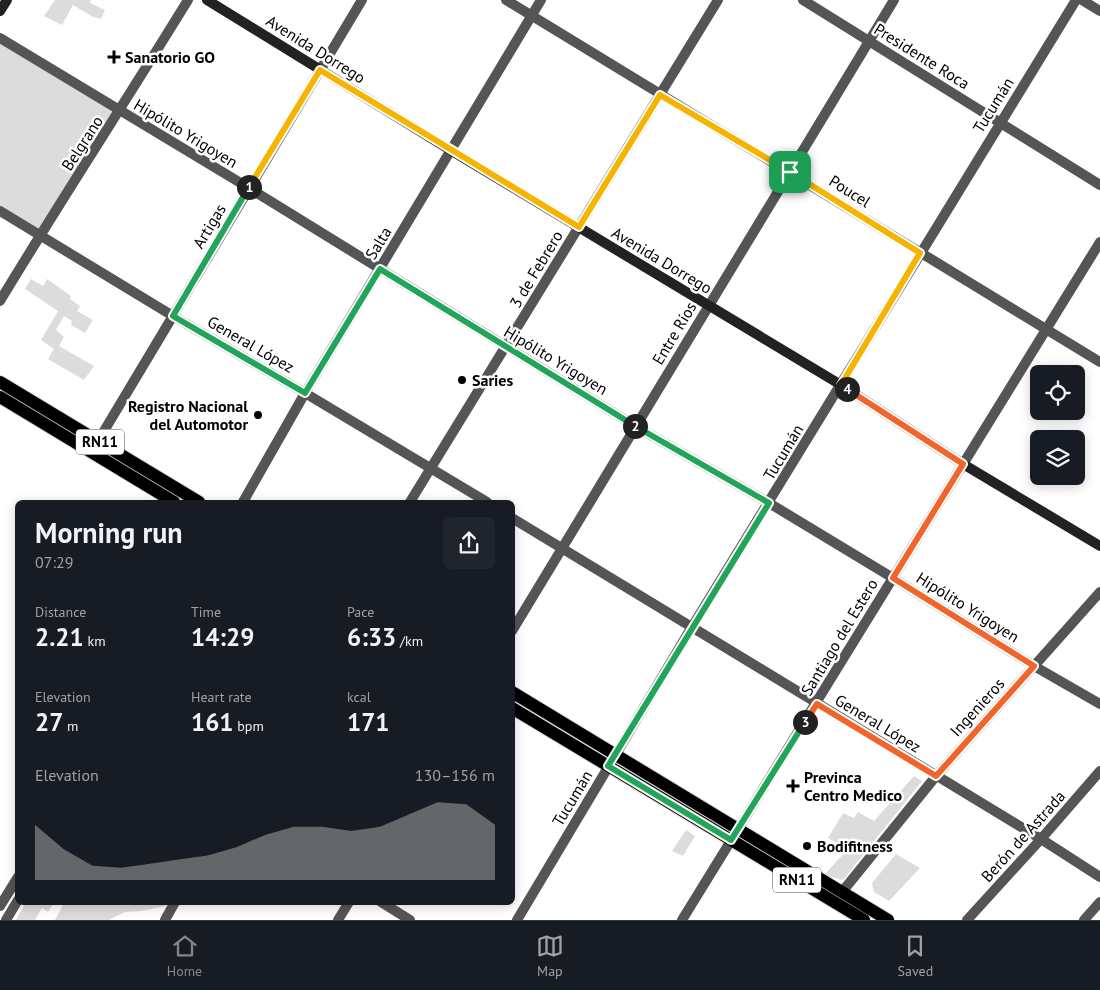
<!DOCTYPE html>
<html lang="en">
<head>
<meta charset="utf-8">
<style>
	:root { --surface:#171b24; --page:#20242c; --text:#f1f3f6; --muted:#9ea1a6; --line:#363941; --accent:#858687 }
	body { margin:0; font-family:"PT Sans",sans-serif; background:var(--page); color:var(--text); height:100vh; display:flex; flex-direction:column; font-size:19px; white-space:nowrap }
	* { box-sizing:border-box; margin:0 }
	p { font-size:16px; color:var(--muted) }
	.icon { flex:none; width:28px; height:28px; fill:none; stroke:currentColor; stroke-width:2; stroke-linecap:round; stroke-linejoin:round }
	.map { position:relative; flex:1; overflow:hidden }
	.drawer { position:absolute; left:15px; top:500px; width:500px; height:405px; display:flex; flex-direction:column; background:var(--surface); border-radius:8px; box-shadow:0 2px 12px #0003 }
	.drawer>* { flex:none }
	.fabs { position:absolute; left:1030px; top:365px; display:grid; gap:10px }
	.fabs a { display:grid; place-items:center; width:55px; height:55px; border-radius:8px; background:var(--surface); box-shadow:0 2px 12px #0003; font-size:25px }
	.pin { position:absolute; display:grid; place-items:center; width:42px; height:42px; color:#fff; margin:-21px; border-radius:10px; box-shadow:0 2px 8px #0006 }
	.km { position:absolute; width:25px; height:25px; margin:-12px; border-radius:50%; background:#222; color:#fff; font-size:14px; line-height:25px; text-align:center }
	.round { display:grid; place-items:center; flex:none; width:52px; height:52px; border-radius:8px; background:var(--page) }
	.headline { display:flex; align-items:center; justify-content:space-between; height:85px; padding:0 20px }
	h1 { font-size:28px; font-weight:800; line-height:38px }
	.metrics { display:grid; grid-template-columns:repeat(3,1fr); gap:8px; height:85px; padding:5px 20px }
	.metrics div { display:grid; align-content:center }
	.metrics b { font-size:25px; font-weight:800 }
	.metrics small { font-size:14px; font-weight:400 }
	.metrics p { font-size:14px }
	.chart { height:140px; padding:10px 20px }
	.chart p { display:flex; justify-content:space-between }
	.chart svg { width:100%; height:90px; margin-top:5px; fill:var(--accent); opacity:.7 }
	.menu { display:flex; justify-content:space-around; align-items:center; height:70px; border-top:1px solid var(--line); background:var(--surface); font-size:14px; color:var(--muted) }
	.menu a { display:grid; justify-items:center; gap:2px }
	.menu .active { color:var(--accent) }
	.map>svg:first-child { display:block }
	.green { fill:#dcdcdc }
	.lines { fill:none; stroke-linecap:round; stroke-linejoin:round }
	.primary-casing { stroke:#dbdbdb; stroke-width:14 }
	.minor { stroke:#555; stroke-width:10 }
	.tertiary { stroke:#555; stroke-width:10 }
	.secondary { stroke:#222; stroke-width:10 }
	.primary { stroke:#000; stroke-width:12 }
	.split-1-casing { stroke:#fff; stroke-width:10 }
	.split-2-casing { stroke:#fff; stroke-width:10 }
	.split-3-casing { stroke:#fff; stroke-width:10 }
	.split-4-casing { stroke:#fff; stroke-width:10 }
	.split-5-casing { stroke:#fff; stroke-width:10 }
	.split-1 { stroke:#f5b400; stroke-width:6 }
	.split-2 { stroke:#22a559; stroke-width:6 }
	.split-3 { stroke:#22a559; stroke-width:6 }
	.split-4 { stroke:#f0652b; stroke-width:6 }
	.split-5 { stroke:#f5b400; stroke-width:6 }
	.poi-dot { fill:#000; stroke:#fff; stroke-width:2 }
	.labels { text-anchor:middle; stroke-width:5; stroke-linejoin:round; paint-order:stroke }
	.shield { fill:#fff; stroke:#4c4c4c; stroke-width:1 }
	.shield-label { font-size:15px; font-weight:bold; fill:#000 }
	.street-label { font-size:16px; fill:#000; stroke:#fff }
	.poi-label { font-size:16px; font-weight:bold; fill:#000; stroke:#fff; text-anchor:start }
</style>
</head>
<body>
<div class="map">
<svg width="1100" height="920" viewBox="0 0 1100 920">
	<rect width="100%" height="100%" fill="#fff"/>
	<path class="green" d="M 55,0 L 91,0 L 90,3 L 105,10 L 101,19 L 93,17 L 73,5 L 62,25 L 44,16 Z
		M 0,38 L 120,111 L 40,235 L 0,211 Z
		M 31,279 L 43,286 L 47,279 L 71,296 L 70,299 L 80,306 L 77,311 L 93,320 L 85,333 L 71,325 L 72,321 L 64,316 L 56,330 L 64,337 L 59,346 L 94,366 L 84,380 L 48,359 L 54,349 L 41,340 L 58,311 L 25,289 Z
		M 914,776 L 922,781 L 843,880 L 824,875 L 848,849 L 828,838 L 843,813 L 854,818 L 858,812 L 874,821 Z
		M 686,830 L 695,836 L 683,856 L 672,851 Z
		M 896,854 L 920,868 L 889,901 L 874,892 L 872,883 Z
		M 26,902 L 54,902 L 54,903 L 48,912 L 42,908 L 35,920 L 16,920 Z
		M 64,903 L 167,903 L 165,906 L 142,911 L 125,912 L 109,920 L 55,920 Z"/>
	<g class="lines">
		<defs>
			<path id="primary" d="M 0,382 L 199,502
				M 0,397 L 174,502
				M 512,692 L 888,920
				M 512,708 L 864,920"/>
		</defs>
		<use href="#primary" class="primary-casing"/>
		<path class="minor" d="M 506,0 L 1100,362
			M 803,0 L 1100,185
			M 1082,0 L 1100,11
			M 0,38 L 249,188 L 635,426 L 769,503 L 893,578 L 1034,666 L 1100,704
			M 0,211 L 173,316 L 305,393 L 487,502
			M 0,301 C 61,200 126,101 188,0
			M 98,441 L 362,0
			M 243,502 L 305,393 L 541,0
			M 410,502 L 718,0
			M 512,518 L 1041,839 L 1100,877
			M 512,631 L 894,0
			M 842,892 L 936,776 L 1100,592
			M 381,902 L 410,920
			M 165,920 L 175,902
			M 338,920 L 349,902
			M 517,920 L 687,635 L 1076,0
			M 682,920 L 1100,242
			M 967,920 L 1041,839 L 1100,771
			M 1084,920 L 1100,902"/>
		<path class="tertiary" d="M 0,906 L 18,877
			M 6,920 L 18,900"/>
		<path class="secondary" d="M 207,0 L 452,151 L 841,385 L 963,464 L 1100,546
			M 0,11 L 7,0"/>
		<use href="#primary" class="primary"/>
	</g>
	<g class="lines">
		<defs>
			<path id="split-1" d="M 249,187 L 320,70 L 579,227 L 660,95 L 790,172"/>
			<path id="split-2" d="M 249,187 L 173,316 L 305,393 L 380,269 L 635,426"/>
			<path id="split-3" d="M 635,426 L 769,503 L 608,766 L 731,840 L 805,722"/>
			<path id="split-4" d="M 805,722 L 817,704 L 936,776 L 1034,666 L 893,578 L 963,464 L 847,389"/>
			<path id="split-5" d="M 790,172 L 920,253 L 841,385 L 847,389"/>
		</defs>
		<use href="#split-1" class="split-1-casing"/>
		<use href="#split-2" class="split-2-casing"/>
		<use href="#split-3" class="split-3-casing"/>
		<use href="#split-4" class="split-4-casing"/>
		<use href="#split-5" class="split-5-casing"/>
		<use href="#split-1" class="split-1"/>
		<use href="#split-2" class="split-2"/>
		<use href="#split-3" class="split-3"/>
		<use href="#split-4" class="split-4"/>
		<use href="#split-5" class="split-5"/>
	</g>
	<g class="poi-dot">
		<path d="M111.5 49.5h5v5h5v5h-5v5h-5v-5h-5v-5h5z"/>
		<circle cx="462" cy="380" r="5"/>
		<circle cx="258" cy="415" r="5"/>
		<path d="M790.5 778.5h5v5h5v5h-5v5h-5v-5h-5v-5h5z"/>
		<circle cx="807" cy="846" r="5"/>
	</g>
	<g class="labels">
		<g class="shield">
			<rect x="76" y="429.5" width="48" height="25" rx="4"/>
			<rect x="773" y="867.5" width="48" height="25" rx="4"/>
		</g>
		<g class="shield-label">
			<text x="100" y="447">RN11</text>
			<text x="797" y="885">RN11</text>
		</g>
		<g class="street-label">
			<text transform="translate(316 49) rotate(32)" y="6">Avenida Dorrego</text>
			<text transform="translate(922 56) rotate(32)" y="6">Presidente Roca</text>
			<text transform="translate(993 105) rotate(-58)" y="6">Tucumán</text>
			<text transform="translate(186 133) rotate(31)" y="6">Hipólito Yrigoyen</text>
			<text transform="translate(82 143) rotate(-57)" y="6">Belgrano</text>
			<text transform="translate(850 191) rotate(32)" y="6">Poucel</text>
			<text transform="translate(209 226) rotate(-59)" y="6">Artigas</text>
			<text transform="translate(378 243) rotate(-59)" y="6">Salta</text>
			<text transform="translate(662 260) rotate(31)" y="6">Avenida Dorrego</text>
			<text transform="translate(536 269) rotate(-59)" y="6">3 de Febrero</text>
			<text transform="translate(674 333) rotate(-59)" y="6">Entre Ríos</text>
			<text transform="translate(251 344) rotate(30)" y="6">General López</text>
			<text transform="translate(556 360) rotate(31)" y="6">Hipólito Yrigoyen</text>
			<text transform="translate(783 452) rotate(-59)" y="6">Tucumán</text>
			<text transform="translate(968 607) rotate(32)" y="6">Hipólito Yrigoyen</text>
			<text transform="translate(839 637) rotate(-59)" y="6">Santiago del Estero</text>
			<text transform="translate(977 707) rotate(-48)" y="6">Ingenieros</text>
			<text transform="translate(878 723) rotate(31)" y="6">General López</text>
			<text transform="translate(572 798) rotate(-59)" y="6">Tucumán</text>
			<text transform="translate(1023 836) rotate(-48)" y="6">Berón de Astrada</text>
		</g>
		<g class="poi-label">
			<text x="125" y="63">Sanatorio GO</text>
			<text x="472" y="386">Saries</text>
			<text x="248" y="412" text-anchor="end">Registro Nacional<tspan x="248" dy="18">del Automotor</tspan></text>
			<text x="804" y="783">Previnca<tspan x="804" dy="18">Centro Medico</tspan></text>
			<text x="817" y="852">Bodifitness</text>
		</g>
	</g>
</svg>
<div class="fabs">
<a><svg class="icon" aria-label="locate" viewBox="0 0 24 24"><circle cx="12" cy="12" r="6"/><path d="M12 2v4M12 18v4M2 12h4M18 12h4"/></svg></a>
<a><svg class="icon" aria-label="layers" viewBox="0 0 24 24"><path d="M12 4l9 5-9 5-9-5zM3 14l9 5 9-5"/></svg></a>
</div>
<div class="pin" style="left:790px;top:172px;background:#1e9e55"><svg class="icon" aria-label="arrive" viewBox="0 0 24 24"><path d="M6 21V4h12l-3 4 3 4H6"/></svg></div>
<b class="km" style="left:249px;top:187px">1</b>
<b class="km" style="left:635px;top:426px">2</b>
<b class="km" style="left:805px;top:722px">3</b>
<b class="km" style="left:847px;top:389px">4</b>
<section class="drawer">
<div class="headline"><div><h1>Morning run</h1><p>07:29</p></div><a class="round"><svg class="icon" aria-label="share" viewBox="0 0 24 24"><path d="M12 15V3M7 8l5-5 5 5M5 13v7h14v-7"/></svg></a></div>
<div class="metrics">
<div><p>Distance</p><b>2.21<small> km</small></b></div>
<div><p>Time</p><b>14:29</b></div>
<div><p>Pace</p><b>6:33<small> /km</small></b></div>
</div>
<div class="metrics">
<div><p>Elevation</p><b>27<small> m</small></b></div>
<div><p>Heart rate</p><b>161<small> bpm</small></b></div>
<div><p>kcal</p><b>171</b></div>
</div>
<div class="chart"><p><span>Elevation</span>130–156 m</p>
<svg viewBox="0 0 160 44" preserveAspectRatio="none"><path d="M0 44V17L10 29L20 37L30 38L40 36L50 34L60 32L70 28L80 22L90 18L100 18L110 20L120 18L130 12L140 6L150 7L160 17V44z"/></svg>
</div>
</section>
</div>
<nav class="menu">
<a class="active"><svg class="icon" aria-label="home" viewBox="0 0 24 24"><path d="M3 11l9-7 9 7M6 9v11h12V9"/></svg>Home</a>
<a><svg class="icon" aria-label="map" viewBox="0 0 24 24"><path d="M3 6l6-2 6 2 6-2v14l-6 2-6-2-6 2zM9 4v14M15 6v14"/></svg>Map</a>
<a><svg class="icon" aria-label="saved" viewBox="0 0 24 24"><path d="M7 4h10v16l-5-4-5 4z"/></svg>Saved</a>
</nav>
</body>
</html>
